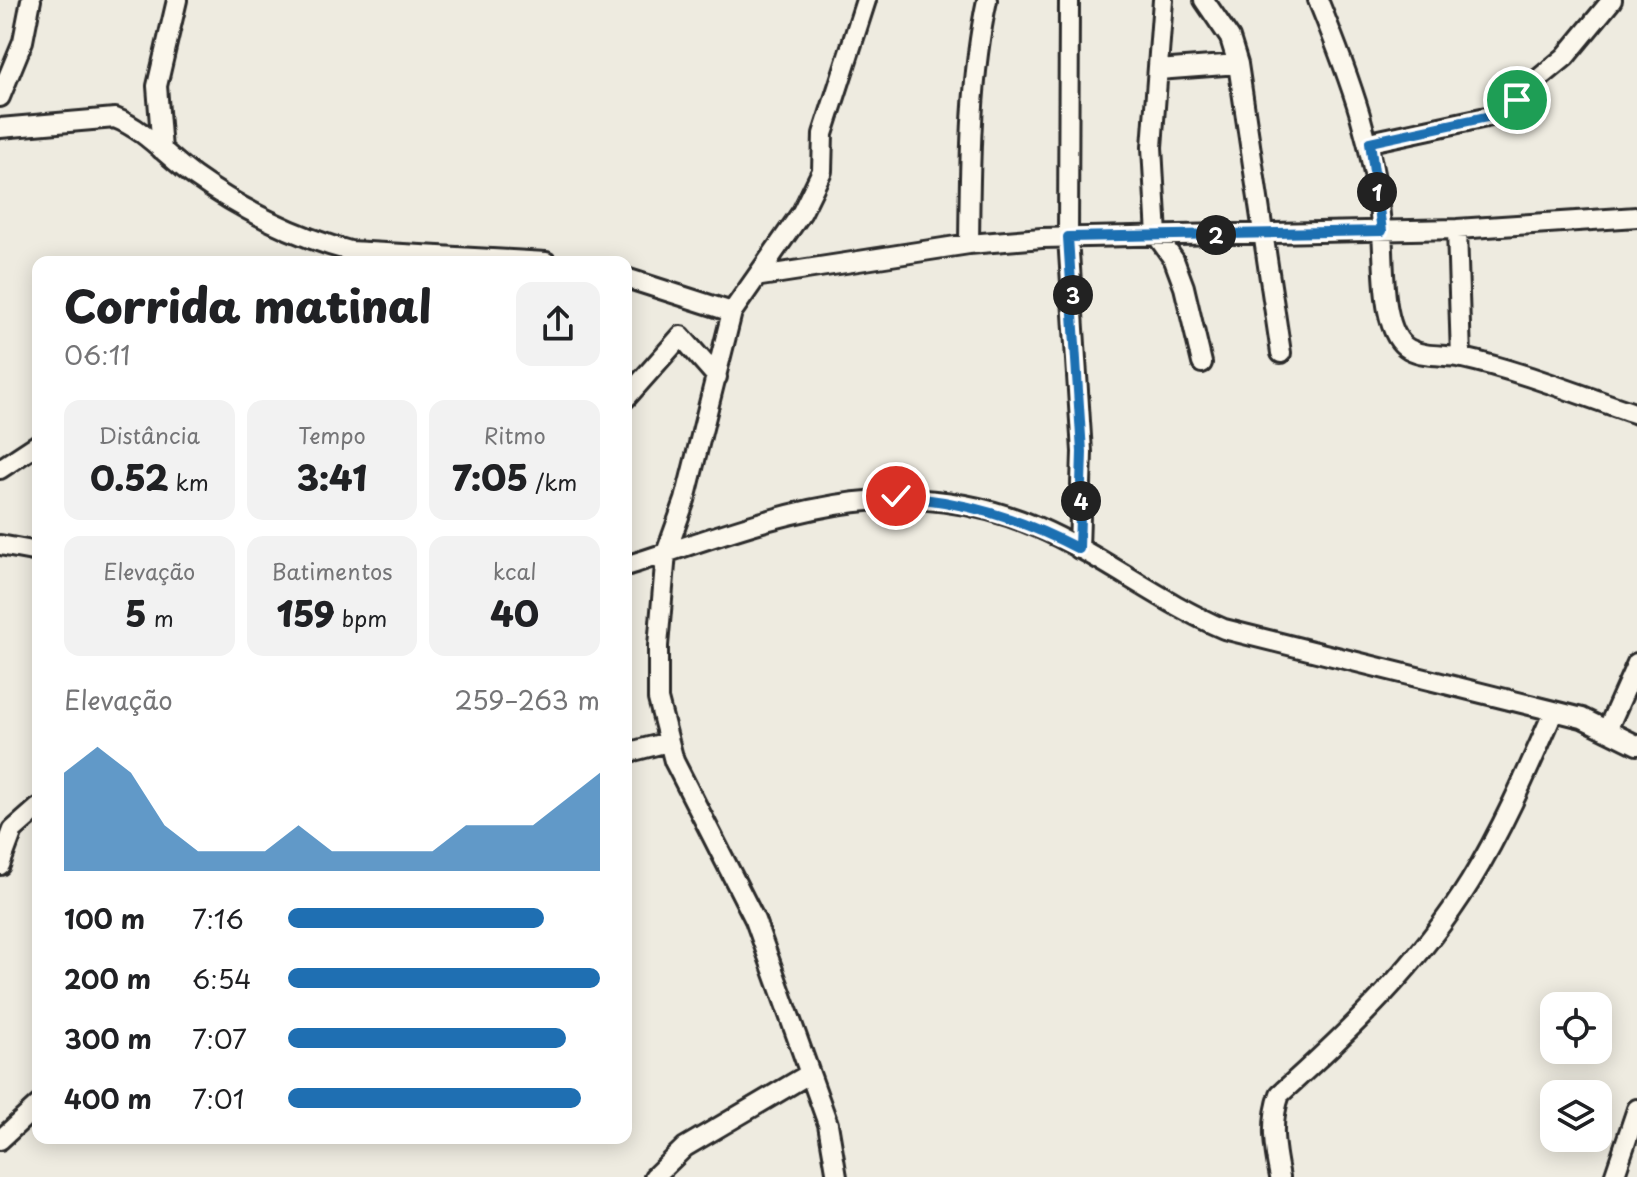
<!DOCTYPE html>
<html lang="pt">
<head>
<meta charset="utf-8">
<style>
	:root { --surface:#fff; --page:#f2f2f2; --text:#202124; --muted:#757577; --accent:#1f6fb2 }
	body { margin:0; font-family:"Playpen Sans",sans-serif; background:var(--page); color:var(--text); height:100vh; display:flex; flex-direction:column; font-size:30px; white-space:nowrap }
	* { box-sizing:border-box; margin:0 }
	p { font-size:26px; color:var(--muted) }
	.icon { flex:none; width:44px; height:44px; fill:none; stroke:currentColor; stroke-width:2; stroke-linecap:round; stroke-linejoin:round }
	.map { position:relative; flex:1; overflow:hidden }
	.drawer { position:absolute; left:32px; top:256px; width:600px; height:888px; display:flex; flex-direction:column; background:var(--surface); border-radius:16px; box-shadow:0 4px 20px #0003 }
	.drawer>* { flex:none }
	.fabs { position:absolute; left:1540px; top:992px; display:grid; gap:16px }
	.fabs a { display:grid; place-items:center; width:72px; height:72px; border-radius:16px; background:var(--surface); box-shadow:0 4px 20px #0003; font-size:40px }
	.pin { position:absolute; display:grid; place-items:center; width:68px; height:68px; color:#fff; margin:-34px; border:4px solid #fff; border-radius:50%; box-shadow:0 2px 8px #0007 }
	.km { position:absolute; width:40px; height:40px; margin:-20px; border-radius:50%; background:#222; color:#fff; font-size:22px; line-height:40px; text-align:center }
	.round { display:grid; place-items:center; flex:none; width:84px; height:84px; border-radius:16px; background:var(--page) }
	.overview { display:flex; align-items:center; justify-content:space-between; height:136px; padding:0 32px }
	h1 { font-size:44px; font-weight:800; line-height:60px }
	.metrics { display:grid; grid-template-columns:repeat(3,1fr); gap:12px; height:136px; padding:8px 32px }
	.metrics div { display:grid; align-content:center; border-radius:16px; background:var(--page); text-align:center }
	.metrics b { font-size:34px; font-weight:800 }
	.metrics small { font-size:22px; font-weight:400 }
	.metrics p { font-size:22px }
	.chart { height:224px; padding:16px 32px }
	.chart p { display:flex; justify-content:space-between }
	.chart svg { width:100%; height:144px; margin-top:8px; fill:var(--accent); opacity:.7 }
	ul { padding:0 32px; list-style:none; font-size:26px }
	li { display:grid; grid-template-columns:128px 96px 1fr; align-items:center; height:60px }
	li i { height:20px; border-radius:10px; background:var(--accent) }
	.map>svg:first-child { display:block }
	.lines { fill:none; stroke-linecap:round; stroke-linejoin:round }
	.minor-casing { stroke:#2b2b2b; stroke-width:24 }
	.minor { stroke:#fbf7ec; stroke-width:18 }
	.route-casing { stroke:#fff; stroke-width:16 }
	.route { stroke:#1f6fb2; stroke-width:10 }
</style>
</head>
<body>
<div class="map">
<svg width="1637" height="1177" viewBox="0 0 1637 1177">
	<rect width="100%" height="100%" fill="#eeebe0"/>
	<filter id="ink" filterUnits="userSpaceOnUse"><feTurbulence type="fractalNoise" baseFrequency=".0125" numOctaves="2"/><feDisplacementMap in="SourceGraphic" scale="16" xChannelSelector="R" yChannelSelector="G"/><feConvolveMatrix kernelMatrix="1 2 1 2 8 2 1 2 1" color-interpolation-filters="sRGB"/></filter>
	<g filter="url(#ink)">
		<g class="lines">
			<defs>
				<path id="minor" d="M 1069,0 L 1068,237 L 1082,452 L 1079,549
					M 1163,0 L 1152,147 L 1157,236 L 1174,260 L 1184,287 L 1202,363
					M 1204,0 L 1230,38 L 1238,64 L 1281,353
					M 1318,0 C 1351,81 1375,146 1382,234 C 1385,263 1380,333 1409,349 C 1426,358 1445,354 1463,358 C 1521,371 1580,395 1637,414
					M 1158,70 L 1238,64
					M 0,97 L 23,41 L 31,0
					M 0,128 L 115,118 C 146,130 167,157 194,176 C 240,209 296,237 350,251 L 546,262
					M 1370,142 L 1491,116 L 1501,110 L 1565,57 L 1612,0
					M 162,150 L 157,86 L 177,0
					M 1457,229 L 1461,358
					M 969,244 C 970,163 970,80 987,0
					M 761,276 L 969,244 L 1042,238 L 1457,229 L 1637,217
					M 626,278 L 732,312
					M 626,398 L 681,336 L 717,377
					M 0,469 L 38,444
					M 0,545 L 38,552
					M 626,566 C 767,521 891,464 1037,527 C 1102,555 1158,601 1224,629 L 1582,718 L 1637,745
					M 1608,728 L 1637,663
					M 626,753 L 668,742
					M 0,865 L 13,830 L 38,808
					M 0,1140 L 38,1105
					M 654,1177 L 685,1147 L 809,1074
					M 837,1177 L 828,1124 L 755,920 L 674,761 L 658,699 L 658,646 L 666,553 L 685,500 L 732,312 L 802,212 L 822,171 L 823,134 L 866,0
					M 1280,1177 C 1274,1148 1270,1122 1280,1094 C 1351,1030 1420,963 1470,882 C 1503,828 1528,770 1553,713
					M 1614,1177 L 1637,1109"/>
			</defs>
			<use href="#minor" class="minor-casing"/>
			<use href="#minor" class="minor"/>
		</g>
	</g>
	<g class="lines" filter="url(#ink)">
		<defs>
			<path id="route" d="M 896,496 C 963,501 1020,518 1079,549 L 1082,452 L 1068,237 L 1382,231 L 1370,142 L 1491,116 L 1517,100"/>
		</defs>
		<use href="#route" class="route-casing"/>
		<use href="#route" class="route"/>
	</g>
</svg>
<div class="fabs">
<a><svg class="icon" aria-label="locate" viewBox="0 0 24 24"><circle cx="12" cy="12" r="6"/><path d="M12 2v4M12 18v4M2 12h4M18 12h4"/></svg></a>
<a><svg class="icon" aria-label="layers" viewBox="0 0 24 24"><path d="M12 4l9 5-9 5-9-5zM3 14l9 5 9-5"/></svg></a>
</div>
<div class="pin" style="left:1517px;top:100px;background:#1e9e55"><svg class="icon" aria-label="arrive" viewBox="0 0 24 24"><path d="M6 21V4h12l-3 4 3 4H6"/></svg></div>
<div class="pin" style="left:896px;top:496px;background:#d93025"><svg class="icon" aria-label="check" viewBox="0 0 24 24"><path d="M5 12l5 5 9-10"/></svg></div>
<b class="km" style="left:1377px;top:192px">1</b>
<b class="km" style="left:1216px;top:235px">2</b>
<b class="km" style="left:1073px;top:295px">3</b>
<b class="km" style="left:1081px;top:501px">4</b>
<section class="drawer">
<div class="overview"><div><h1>Corrida matinal</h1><p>06:11</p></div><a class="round"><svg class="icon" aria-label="share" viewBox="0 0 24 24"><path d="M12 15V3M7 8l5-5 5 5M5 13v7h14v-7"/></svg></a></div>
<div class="metrics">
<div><p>Distância</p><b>0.52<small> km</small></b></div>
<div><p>Tempo</p><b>3:41</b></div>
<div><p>Ritmo</p><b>7:05<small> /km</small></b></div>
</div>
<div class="metrics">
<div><p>Elevação</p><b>5<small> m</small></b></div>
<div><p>Batimentos</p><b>159<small> bpm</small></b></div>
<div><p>kcal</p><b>40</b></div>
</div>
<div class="chart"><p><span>Elevação</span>259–263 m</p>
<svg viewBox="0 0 160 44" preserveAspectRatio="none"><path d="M0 44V14L10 6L20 14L30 30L40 38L50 38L60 38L70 30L80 38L90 38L100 38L110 38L120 30L130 30L140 30L150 22L160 14V44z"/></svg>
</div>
<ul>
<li><b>100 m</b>7:16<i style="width:82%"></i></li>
<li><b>200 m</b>6:54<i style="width:100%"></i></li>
<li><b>300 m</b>7:07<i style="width:89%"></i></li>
<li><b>400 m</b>7:01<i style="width:94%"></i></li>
</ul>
</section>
</div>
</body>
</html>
